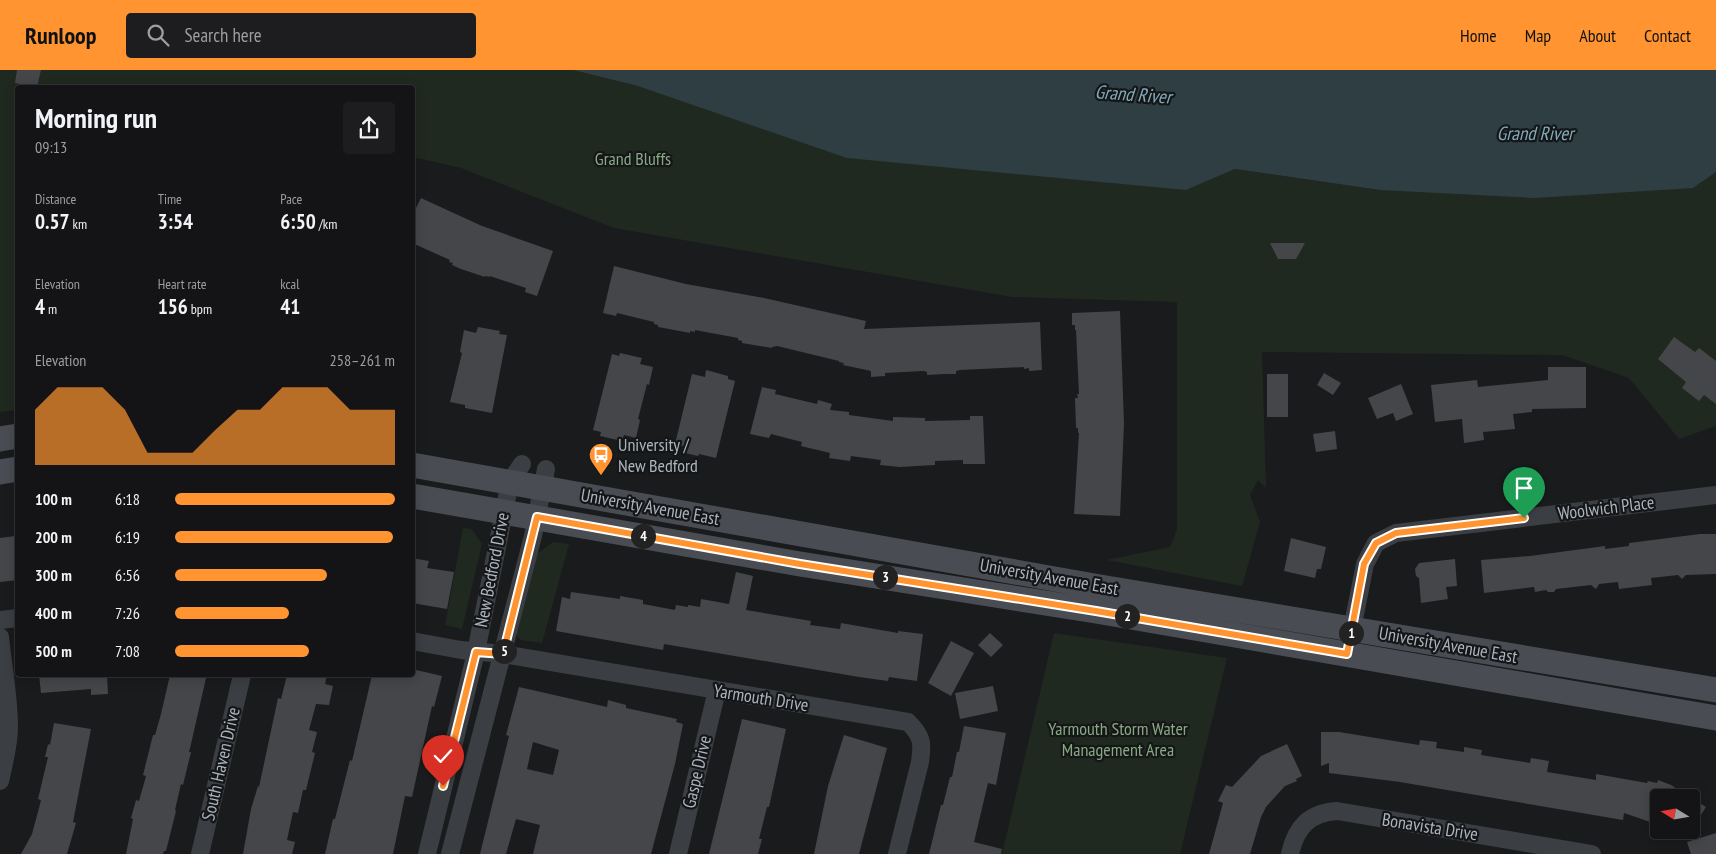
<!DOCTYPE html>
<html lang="en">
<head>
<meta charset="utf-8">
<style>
	:root { --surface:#141416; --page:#1d1d1f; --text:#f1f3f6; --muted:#9d9ea1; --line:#333335; --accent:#ff9430 }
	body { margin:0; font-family:"PT Sans Narrow",sans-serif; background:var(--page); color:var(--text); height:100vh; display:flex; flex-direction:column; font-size:19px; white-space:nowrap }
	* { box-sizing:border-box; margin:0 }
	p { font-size:16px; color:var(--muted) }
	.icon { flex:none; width:28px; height:28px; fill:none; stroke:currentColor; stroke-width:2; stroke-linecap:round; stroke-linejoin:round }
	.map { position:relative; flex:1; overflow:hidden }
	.details { position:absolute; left:15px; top:15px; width:400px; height:592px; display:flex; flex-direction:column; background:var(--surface); border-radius:5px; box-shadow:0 2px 12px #0003,0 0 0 1px var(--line) }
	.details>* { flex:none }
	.needle { width:32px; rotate:281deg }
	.fabs { position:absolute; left:1650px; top:719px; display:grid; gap:10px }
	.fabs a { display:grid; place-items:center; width:50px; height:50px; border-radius:5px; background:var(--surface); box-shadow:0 2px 12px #0003,0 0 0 1px var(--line); font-size:25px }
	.pin { position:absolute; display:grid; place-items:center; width:42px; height:42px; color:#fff; margin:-51px -21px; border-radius:50% 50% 50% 0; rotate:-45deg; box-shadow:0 0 5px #0007 }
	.pin .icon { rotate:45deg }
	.km { position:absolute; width:25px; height:25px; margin:-12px; border-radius:50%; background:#222; color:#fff; font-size:14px; line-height:25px; text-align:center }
	.round { display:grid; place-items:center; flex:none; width:52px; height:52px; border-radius:5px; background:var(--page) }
	.headline { display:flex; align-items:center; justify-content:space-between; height:85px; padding:0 20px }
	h1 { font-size:28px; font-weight:800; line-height:38px }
	.stats { display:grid; grid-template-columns:repeat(3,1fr); gap:8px; height:85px; padding:5px 20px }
	.stats div { display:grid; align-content:center }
	.stats b { font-size:21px; font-weight:800 }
	.stats small { font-size:14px; font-weight:400 }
	.stats p { font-size:14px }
	.chart { height:140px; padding:10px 20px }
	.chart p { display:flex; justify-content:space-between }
	.chart svg { width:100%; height:90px; margin-top:5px; fill:var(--accent); opacity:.7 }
	ul { padding:0 20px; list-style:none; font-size:16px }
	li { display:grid; grid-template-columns:80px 60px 1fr; align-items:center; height:38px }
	li i { height:12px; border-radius:6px; background:var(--accent) }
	header { display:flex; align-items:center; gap:30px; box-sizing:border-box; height:70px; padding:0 25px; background:var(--accent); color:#111 }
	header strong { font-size:24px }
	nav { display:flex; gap:28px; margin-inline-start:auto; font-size:18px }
	.search { width:350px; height:45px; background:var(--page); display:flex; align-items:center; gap:12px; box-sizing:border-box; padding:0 18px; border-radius:5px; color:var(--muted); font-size:19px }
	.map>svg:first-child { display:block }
	.green { fill:#202920 }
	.water { fill:#2f3e43 }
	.building { fill:#44464a; fill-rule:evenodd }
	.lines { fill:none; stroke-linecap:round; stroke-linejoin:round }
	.street { stroke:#3b3e42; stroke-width:18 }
	.secondary { stroke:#494d53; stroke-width:25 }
	.route-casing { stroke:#fff; stroke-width:10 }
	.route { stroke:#ff9430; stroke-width:6 }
	.labels { text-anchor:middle; stroke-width:4.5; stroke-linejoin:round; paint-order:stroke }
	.park-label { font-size:18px; fill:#87aa82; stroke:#151618 }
	.poi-label { font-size:18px; fill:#acb5bd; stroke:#151618; text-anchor:start }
	.street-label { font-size:18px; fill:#acb5bd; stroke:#151618 }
	.water-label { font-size:19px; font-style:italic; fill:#81aaba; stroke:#151618 }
</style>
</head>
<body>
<header>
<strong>Runloop</strong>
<div class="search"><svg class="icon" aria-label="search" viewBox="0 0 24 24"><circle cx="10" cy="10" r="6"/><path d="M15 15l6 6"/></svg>Search here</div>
<nav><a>Home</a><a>Map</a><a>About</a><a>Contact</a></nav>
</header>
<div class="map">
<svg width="1716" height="784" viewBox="0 0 1716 784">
	<rect width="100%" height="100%" fill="#1a1b1d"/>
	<path class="green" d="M 0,0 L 573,0 L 638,16 L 1186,120 L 1235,99 L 1380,120 L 1693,118 L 1716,102 L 1716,356 L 1679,369 L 1629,308 L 1562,285 L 1262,282 L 1266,418 L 1258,410 L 1250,425 L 1260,452 L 1242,516 L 1107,490 L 1170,477 L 1177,459 L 1177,232 L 1012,227 L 614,158 L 461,98 L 413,87 L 412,18 L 18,18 L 17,340 L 0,342 Z
		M 463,458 L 472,459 L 482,474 L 462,559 L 445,555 Z
		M 553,472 L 569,474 L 542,573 L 521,570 L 514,562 L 530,489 Z
		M 1054,563 L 1227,588 L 1180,784 L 1002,784 Z"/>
	<path class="water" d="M 573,0 L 1716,0 L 1716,102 L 1693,118 L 1534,128 L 1380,120 L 1235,99 L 1186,120 L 847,88 L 638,16 Z"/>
	<path class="building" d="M 17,0 L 41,0 L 37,17 L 15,13 Z
		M 421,128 L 482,156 L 553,181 L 537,226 L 525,222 L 526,218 L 490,206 L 490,207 L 485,206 L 485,207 L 461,199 L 452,195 L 453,193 L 449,192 L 450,190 L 412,173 L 412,146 Z
		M 1270,173 L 1305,173 L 1296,189 L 1278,189 Z
		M 614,196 L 686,214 L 764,228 L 866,251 L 864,259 L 1040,252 L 1042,300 L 1029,301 L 1029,298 L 1024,299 L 1024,297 L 960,300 L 956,301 L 956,304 L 944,304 L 927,305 L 927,302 L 923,301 L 885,303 L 885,306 L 871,307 L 871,301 L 843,295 L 844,293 L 839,292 L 839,291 L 777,276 L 772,277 L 772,278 L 742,273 L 742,271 L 738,270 L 738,268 L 695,260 L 695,262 L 690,261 L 690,263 L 669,259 L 658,257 L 658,255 L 654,254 L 654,252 L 617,243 L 616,246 L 603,243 Z
		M 1120,241 L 1124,354 L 1120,446 L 1074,444 L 1079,363 L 1078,363 L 1078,358 L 1076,358 L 1075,328 L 1078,328 L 1077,324 L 1079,324 L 1076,260 L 1075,260 L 1075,255 L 1072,255 L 1072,243 Z
		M 478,257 L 500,261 L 499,264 L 507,265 L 492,343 L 465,338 L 465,335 L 450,332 L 462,283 L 460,282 L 464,260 L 476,263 Z
		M 1674,267 L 1695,282 L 1699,278 L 1716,291 L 1716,334 L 1704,325 L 1699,331 L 1682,318 L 1686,312 L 1658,289 Z
		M 620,283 L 642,288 L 640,294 L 653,297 L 649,315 L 647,314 L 638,349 L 640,350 L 636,368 L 624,365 L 622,371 L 600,366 L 601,362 L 593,360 L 612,284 L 619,286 Z
		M 1548,297 L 1586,297 L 1586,338 L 1532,339 L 1532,342 L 1513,344 L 1515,359 L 1483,362 L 1484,370 L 1471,372 L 1464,373 L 1462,349 L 1435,352 L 1431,315 L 1477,310 L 1478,317 L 1548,310 Z
		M 706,300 L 728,306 L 728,309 L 735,311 L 716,388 L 699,384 L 698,386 L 685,383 L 686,377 L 675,374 L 692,304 L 705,307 Z
		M 1324,303 L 1341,313 L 1333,325 L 1317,315 Z
		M 1267,304 L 1288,304 L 1288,347 L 1267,347 Z
		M 1401,314 L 1413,344 L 1396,351 L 1393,343 L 1377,349 L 1368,328 Z
		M 762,317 L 776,320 L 775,324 L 817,334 L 818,330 L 832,334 L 830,340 L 849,342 L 849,345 L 893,351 L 893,347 L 925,348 L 925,351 L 970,350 L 970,346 L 983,346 L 985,394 L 963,394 L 963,390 L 935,391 L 935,395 L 900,397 L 880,395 L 881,390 L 851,386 L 850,391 L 829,388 L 830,383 L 801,376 L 802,372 L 771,364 L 769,368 L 750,364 Z
		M 1335,361 L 1337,379 L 1316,382 L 1313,364 Z
		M 1700,464 L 1716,464 L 1716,504 L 1686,505 L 1682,509 L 1678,505 L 1651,508 L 1652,515 L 1619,519 L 1618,512 L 1599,514 L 1596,519 L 1591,515 L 1556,519 L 1554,522 L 1548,522 L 1546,520 L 1535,522 L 1534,517 L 1484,523 L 1481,490 L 1530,486 L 1605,476 L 1605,479 L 1629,476 L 1629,473 Z
		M 15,466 L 18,510 L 0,512 L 0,468 Z
		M 1291,468 L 1326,477 L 1321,499 L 1317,499 L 1315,508 L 1284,501 Z
		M 412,488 L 429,491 L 427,498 L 454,502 L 447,539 L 412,533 Z
		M 1455,489 L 1457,516 L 1446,517 L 1448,529 L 1421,533 L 1419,508 L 1416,506 L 1415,499 L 1419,493 Z
		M 736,502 L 753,506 L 746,540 L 811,551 L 810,555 L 840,559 L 841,553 L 898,563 L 898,561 L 923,564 L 917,611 L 889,607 L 888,611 L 859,607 L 664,574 L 663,580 L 556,561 L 562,527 L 570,529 L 571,522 L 620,529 L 620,526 L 643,530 L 643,534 L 675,540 L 676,535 L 688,537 L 688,535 L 700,537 L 701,529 L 729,534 Z
		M 990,563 L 1003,575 L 991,587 L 978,575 Z
		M 951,571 L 974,583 L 951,626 L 928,613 Z
		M 412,599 L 442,606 L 434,637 L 432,636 L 412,727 L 405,726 L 393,784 L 325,784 L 333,749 L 335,749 L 350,690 L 352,691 L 372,605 L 412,605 Z
		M 39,605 L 107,605 L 108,624 L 91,625 L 91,619 L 41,623 Z
		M 170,605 L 194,605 L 206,608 L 191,674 L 189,682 L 191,682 L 183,715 L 181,714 L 175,740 L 176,741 L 166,781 L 164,781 L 163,784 L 126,784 L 133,749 L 131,748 L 136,730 L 139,731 L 146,706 L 143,705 L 153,665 L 155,665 L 161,644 Z
		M 287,605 L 327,605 L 325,614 L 333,616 L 329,635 L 316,634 L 309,660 L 317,662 L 312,682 L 315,683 L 306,720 L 303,720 L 298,743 L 293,742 L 287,770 L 295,772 L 292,784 L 243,784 L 251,739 L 258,716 L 259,717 L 278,628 L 281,629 Z
		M 993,616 L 998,641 L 960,649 L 955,623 Z
		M 519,617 L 607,637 L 608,630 L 626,635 L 626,638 L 677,649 L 676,652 L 683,654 L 675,694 L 651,784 L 533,784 L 540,755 L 516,749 L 506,784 L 480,784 L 509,666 L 506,665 ZM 533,672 L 559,680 L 553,705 L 527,699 Z
		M 742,649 L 786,659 L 769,737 L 767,737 L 759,769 L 762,769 L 758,784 L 709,784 Z
		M 54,653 L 91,659 L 73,752 L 76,753 L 67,784 L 21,784 L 32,764 L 39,738 L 41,730 L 38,729 L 48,687 L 45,687 L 48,674 L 50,675 Z
		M 964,656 L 1006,663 L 996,715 L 988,713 L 974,772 L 1002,779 L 1001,784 L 929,784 L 941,735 L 943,735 L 950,707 L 952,707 L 957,682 L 959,682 Z
		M 1321,662 L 1339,662 L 1419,675 L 1420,670 L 1437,672 L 1436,678 L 1464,682 L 1464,677 L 1482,680 L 1481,685 L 1530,693 L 1531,688 L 1549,691 L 1547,702 L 1596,710 L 1596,704 L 1647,713 L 1648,711 L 1657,713 L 1658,710 L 1671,715 L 1691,728 L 1659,728 L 1659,755 L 1624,743 L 1623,750 L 1400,712 L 1329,703 L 1329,693 L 1321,696 Z
		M 844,665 L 887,678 L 859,784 L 814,784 L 828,716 Z
		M 1287,674 L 1302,706 L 1296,709 L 1297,711 L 1285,716 L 1266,737 L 1261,747 L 1250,784 L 1209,784 L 1223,733 L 1218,731 L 1226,715 L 1232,717 L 1261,686 Z
		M 1691,728 L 1706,737 L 1691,760 Z
		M 1716,763 L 1716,784 L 1691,784 L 1687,772 Z"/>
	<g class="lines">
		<path class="street" d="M 0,550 L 18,548
			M 0,567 C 3,597 9,627 9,657 C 9,675 4,693 0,711
			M 412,571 L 461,580 L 503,584 L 908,652 C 922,666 923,672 920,692 L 897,784
			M 1347,584 L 1365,494 L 1376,473 L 1396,463 L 1716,425
			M 200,784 L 242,605
			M 427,784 L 476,582 L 510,412 L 522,394
			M 450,784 L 533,466 L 546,399
			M 678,784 L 717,620
			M 1290,784 C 1296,757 1309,743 1337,741 L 1592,784"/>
		<path class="secondary" d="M 0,369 L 18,366
			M 412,395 L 1100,517 L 1716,620
			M 0,402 L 18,399
			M 412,426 L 800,494 L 1096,541 L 1716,648"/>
	</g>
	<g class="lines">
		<defs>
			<path id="route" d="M 443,716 L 476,582 L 503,584 L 537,447 L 800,494 L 1096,541 L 1347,584 L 1364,494 L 1376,473 L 1396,463 L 1524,448"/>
		</defs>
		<use href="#route" class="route-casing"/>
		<use href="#route" class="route"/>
	</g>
	<defs>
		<symbol id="bus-pin" viewBox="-11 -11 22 30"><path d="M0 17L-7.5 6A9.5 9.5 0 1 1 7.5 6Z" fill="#ff9430" stroke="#151618"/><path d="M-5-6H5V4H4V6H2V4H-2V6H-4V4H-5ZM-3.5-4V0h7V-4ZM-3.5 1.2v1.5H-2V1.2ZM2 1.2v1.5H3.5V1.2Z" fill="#fff"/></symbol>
	</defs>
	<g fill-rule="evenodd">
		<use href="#bus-pin" x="587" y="371" width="28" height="38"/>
	</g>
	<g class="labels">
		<g class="park-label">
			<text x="633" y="95">Grand Bluffs</text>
			<text x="1118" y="665">Yarmouth Storm Water<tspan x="1118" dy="21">Management Area</tspan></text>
		</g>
		<g class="poi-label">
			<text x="618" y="381">University /<tspan x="618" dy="21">New Bedford</tspan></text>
		</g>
		<g class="street-label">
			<text transform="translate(650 437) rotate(10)" y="6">University Avenue East</text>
			<text transform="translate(1606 438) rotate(-7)" y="6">Woolwich Place</text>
			<text transform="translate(492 500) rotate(-79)" y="6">New Bedford Drive</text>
			<text transform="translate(1049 507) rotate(10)" y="6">University Avenue East</text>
			<text transform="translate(1448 575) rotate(10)" y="6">University Avenue East</text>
			<text transform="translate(761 628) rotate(9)" y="6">Yarmouth Drive</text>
			<text transform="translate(221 694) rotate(-77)" y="6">South Haven Drive</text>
			<text transform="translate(697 702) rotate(-77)" y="6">Gaspe Drive</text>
			<text transform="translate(1430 757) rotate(9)" y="6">Bonavista Drive</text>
		</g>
		<g class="water-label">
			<text transform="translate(1133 24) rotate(4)" y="7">Grand River</text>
			<text x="1535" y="70">Grand River</text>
		</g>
	</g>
</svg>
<div class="fabs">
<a><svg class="needle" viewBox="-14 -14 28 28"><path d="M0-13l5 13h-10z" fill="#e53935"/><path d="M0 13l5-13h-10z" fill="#9d9ea1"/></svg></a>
</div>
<div class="pin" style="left:1524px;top:448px;background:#1e9e55"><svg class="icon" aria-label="arrive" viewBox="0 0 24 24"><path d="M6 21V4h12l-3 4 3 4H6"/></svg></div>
<div class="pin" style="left:443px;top:716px;background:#d93025"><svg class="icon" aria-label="check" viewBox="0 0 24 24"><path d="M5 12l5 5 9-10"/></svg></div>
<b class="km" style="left:1351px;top:563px">1</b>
<b class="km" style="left:1127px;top:546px">2</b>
<b class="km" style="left:885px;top:507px">3</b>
<b class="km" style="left:643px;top:466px">4</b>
<b class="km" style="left:504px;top:581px">5</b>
<section class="details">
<div class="headline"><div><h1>Morning run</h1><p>09:13</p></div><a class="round"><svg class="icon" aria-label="share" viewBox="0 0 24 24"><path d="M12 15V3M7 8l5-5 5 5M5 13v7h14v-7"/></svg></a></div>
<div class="stats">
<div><p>Distance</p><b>0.57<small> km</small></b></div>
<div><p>Time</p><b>3:54</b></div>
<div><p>Pace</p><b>6:50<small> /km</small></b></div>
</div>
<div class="stats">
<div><p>Elevation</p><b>4<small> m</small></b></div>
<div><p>Heart rate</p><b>156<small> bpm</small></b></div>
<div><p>kcal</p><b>41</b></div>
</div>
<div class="chart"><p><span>Elevation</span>258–261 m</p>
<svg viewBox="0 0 160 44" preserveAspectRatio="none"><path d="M0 44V17L10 6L20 6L30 6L40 17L50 38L60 38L70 38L80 27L90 17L100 17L110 6L120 6L130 6L140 17L150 17L160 17V44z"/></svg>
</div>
<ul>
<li><b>100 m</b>6:18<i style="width:100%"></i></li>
<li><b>200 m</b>6:19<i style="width:99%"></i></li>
<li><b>300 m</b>6:56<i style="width:69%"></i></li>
<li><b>400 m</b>7:26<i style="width:52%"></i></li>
<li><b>500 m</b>7:08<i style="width:61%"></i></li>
</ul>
</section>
</div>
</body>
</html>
